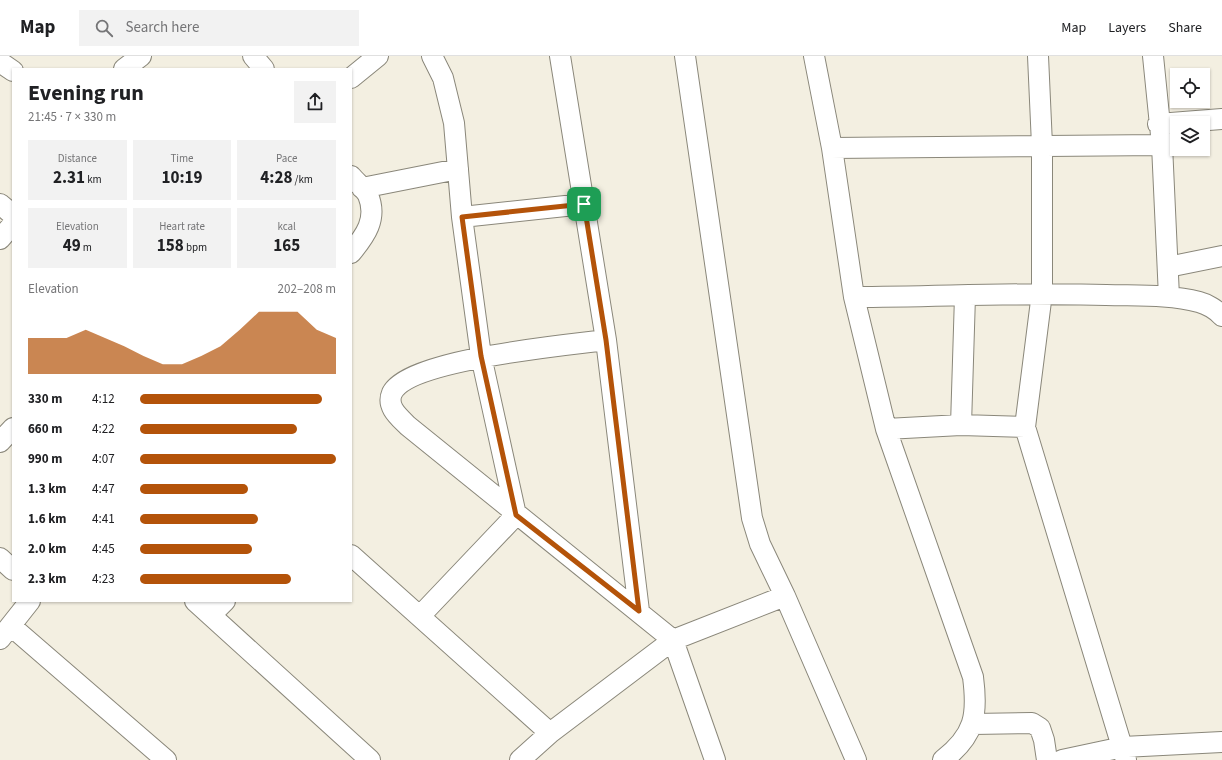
<!DOCTYPE html>
<html lang="en">
<head>
<meta charset="utf-8">
<style>
	:root { --surface:#fff; --page:#f2f2f2; --text:#202124; --muted:#757577; --line:#e0e0e0; --accent:#b45309 }
	body { margin:0; font-family:"Source Sans 3",sans-serif; background:var(--page); color:var(--text); height:100vh; display:flex; flex-direction:column; font-size:15px; white-space:nowrap }
	* { box-sizing:border-box; margin:0 }
	p { font-size:13px; color:var(--muted) }
	.icon { flex:none; width:22px; height:22px; fill:none; stroke:currentColor; stroke-width:2; stroke-linecap:round; stroke-linejoin:round }
	.map { position:relative; flex:1; overflow:hidden }
	.details { position:absolute; left:12px; top:12px; width:340px; height:534px; display:flex; flex-direction:column; background:var(--surface); border-radius:0px; box-shadow:0 1px 3px #0004 }
	.details>* { flex:none }
	.buttons { position:absolute; left:1170px; top:12px; display:grid; gap:8px }
	.buttons a { display:grid; place-items:center; width:40px; height:40px; border-radius:0px; background:var(--surface); box-shadow:0 1px 3px #0004; font-size:20px }
	.pin { position:absolute; display:grid; place-items:center; width:34px; height:34px; color:#fff; margin:-17px; border-radius:8px; box-shadow:0 2px 6px #0006 }
	.round { display:grid; place-items:center; flex:none; width:42px; height:42px; border-radius:0px; background:var(--page) }
	.overview { display:flex; align-items:center; justify-content:space-between; height:68px; padding:0 16px }
	h1 { font-size:22px; font-weight:700; line-height:30px }
	.stats { display:grid; grid-template-columns:repeat(3,1fr); gap:6px; height:68px; padding:4px 16px }
	.stats div { display:grid; align-content:center; border-radius:0px; background:var(--page); text-align:center }
	.stats b { font-size:17px; font-weight:700 }
	.stats small { font-size:11px; font-weight:400 }
	.stats p { font-size:11px }
	.chart { height:112px; padding:8px 16px }
	.chart p { display:flex; justify-content:space-between }
	.chart svg { width:100%; height:72px; margin-top:4px; fill:var(--accent); opacity:.7 }
	ul { padding:0 16px; list-style:none; font-size:13px }
	li { display:grid; grid-template-columns:64px 48px 1fr; align-items:center; height:30px }
	li i { height:10px; border-radius:5px; background:var(--accent) }
	header { display:flex; align-items:center; gap:24px; box-sizing:border-box; height:56px; padding:0 20px; background:var(--surface); border-bottom:1px solid var(--line) }
	header strong { font-size:19px }
	nav { display:flex; gap:22px; margin-inline-start:auto; font-size:14px }
	.search { width:280px; height:36px; background:var(--page); display:flex; align-items:center; gap:10px; box-sizing:border-box; padding:0 14px; border-radius:0px; color:var(--muted); font-size:15px }
	.map>svg:first-child { display:block }
	.lines { fill:none; stroke-linecap:round; stroke-linejoin:round }
	.minor-casing { stroke:#8a877a; stroke-width:22 }
	.minor { stroke:#fff; stroke-width:20 }
	.route-casing { stroke:#fff; stroke-width:8 }
	.route { stroke:#b45309; stroke-width:5 }
</style>
</head>
<body>
<header>
<strong>Map</strong>
<div class="search"><svg class="icon" aria-label="search" viewBox="0 0 24 24"><circle cx="10" cy="10" r="6"/><path d="M15 15l6 6"/></svg>Search here</div>
<nav><a>Map</a><a>Layers</a><a>Share</a></nav>
</header>
<div class="map">
<svg width="1222" height="704" viewBox="0 0 1222 704">
	<rect width="100%" height="100%" fill="#f3efe1"/>
	<g class="lines">
		<defs>
			<path id="minor" d="M 253,0 L 264,13
				M 432,0 L 443,22 L 454,67 L 462,161 L 481,300 L 516,459
				M 560,0 L 606,284 L 639,555
				M 685,0 L 752,462 L 760,488 L 785,540 L 856,704
				M 814,0 L 832,92 L 854,241 L 886,373 L 973,621 C 978,659 975,679 943,704
				M 1038,0 L 1042,89 L 1042,237 L 1025,371 L 1126,704
				M 1153,0 L 1162,89 L 1169,241
				M 0,6 L 13,15
				M 124,13 L 141,0
				M 351,22 L 378,0
				M 1158,68 L 1222,63
				M 832,92 L 1162,89
				M 351,120 C 356,126 365,133 368,139 C 378,163 365,180 351,197
				M 362,132 L 458,113
				M 0,148 L 13,159
				M 462,161 L 584,148
				M 0,183 L 13,168
				M 1168,211 L 1222,200
				M 854,241 C 938,241 1022,236 1106,239 C 1136,240 1169,238 1199,246 C 1207,248 1217,254 1222,260
				M 606,284 C 568,289 409,303 392,337 C 386,351 399,361 408,370 L 673,584 L 785,540
				M 961,369 L 965,240
				M 886,373 L 961,369 L 1025,371
				M 0,386 L 13,372
				M 351,499 L 550,677
				M 0,502 L 13,514
				M 195,545 L 370,704
				M 211,559 L 225,545
				M 420,560 L 516,459
				M 11,570 L 166,704
				M 0,583 L 30,545
				M 973,668 L 1032,667 L 1040,672 L 1044,684 L 1047,704
				M 520,704 L 550,677 L 673,584 L 715,704
				M 1062,704 L 1123,691 L 1222,686"/>
		</defs>
		<use href="#minor" class="minor-casing"/>
		<use href="#minor" class="minor"/>
	</g>
	<g class="lines">
		<defs>
			<path id="route" d="M 584,148 L 606,284 L 639,555 L 516,459 L 481,300 L 462,161 Z"/>
		</defs>
		<use href="#route" class="route-casing"/>
		<use href="#route" class="route"/>
	</g>
</svg>
<div class="buttons">
<a><svg class="icon" aria-label="locate" viewBox="0 0 24 24"><circle cx="12" cy="12" r="6"/><path d="M12 2v4M12 18v4M2 12h4M18 12h4"/></svg></a>
<a><svg class="icon" aria-label="layers" viewBox="0 0 24 24"><path d="M12 4l9 5-9 5-9-5zM3 14l9 5 9-5"/></svg></a>
</div>
<div class="pin" style="left:584px;top:148px;background:#1e9e55"><svg class="icon" aria-label="arrive" viewBox="0 0 24 24"><path d="M6 21V4h12l-3 4 3 4H6"/></svg></div>
<section class="details">
<div class="overview"><div><h1>Evening run</h1><p>21:45 · 7 × 330 m</p></div><a class="round"><svg class="icon" aria-label="share" viewBox="0 0 24 24"><path d="M12 15V3M7 8l5-5 5 5M5 13v7h14v-7"/></svg></a></div>
<div class="stats">
<div><p>Distance</p><b>2.31<small> km</small></b></div>
<div><p>Time</p><b>10:19</b></div>
<div><p>Pace</p><b>4:28<small> /km</small></b></div>
</div>
<div class="stats">
<div><p>Elevation</p><b>49<small> m</small></b></div>
<div><p>Heart rate</p><b>158<small> bpm</small></b></div>
<div><p>kcal</p><b>165</b></div>
</div>
<div class="chart"><p><span>Elevation</span>202–208 m</p>
<svg viewBox="0 0 160 44" preserveAspectRatio="none"><path d="M0 44V22L10 22L20 22L30 17L40 22L50 27L60 33L70 38L80 38L90 33L100 27L110 17L120 6L130 6L140 6L150 17L160 22V44z"/></svg>
</div>
<ul>
<li><b>330 m</b>4:12<i style="width:93%"></i></li>
<li><b>660 m</b>4:22<i style="width:80%"></i></li>
<li><b>990 m</b>4:07<i style="width:100%"></i></li>
<li><b>1.3 km</b>4:47<i style="width:55%"></i></li>
<li><b>1.6 km</b>4:41<i style="width:60%"></i></li>
<li><b>2.0 km</b>4:45<i style="width:57%"></i></li>
<li><b>2.3 km</b>4:23<i style="width:77%"></i></li>
</ul>
</section>
</div>
</body>
</html>
